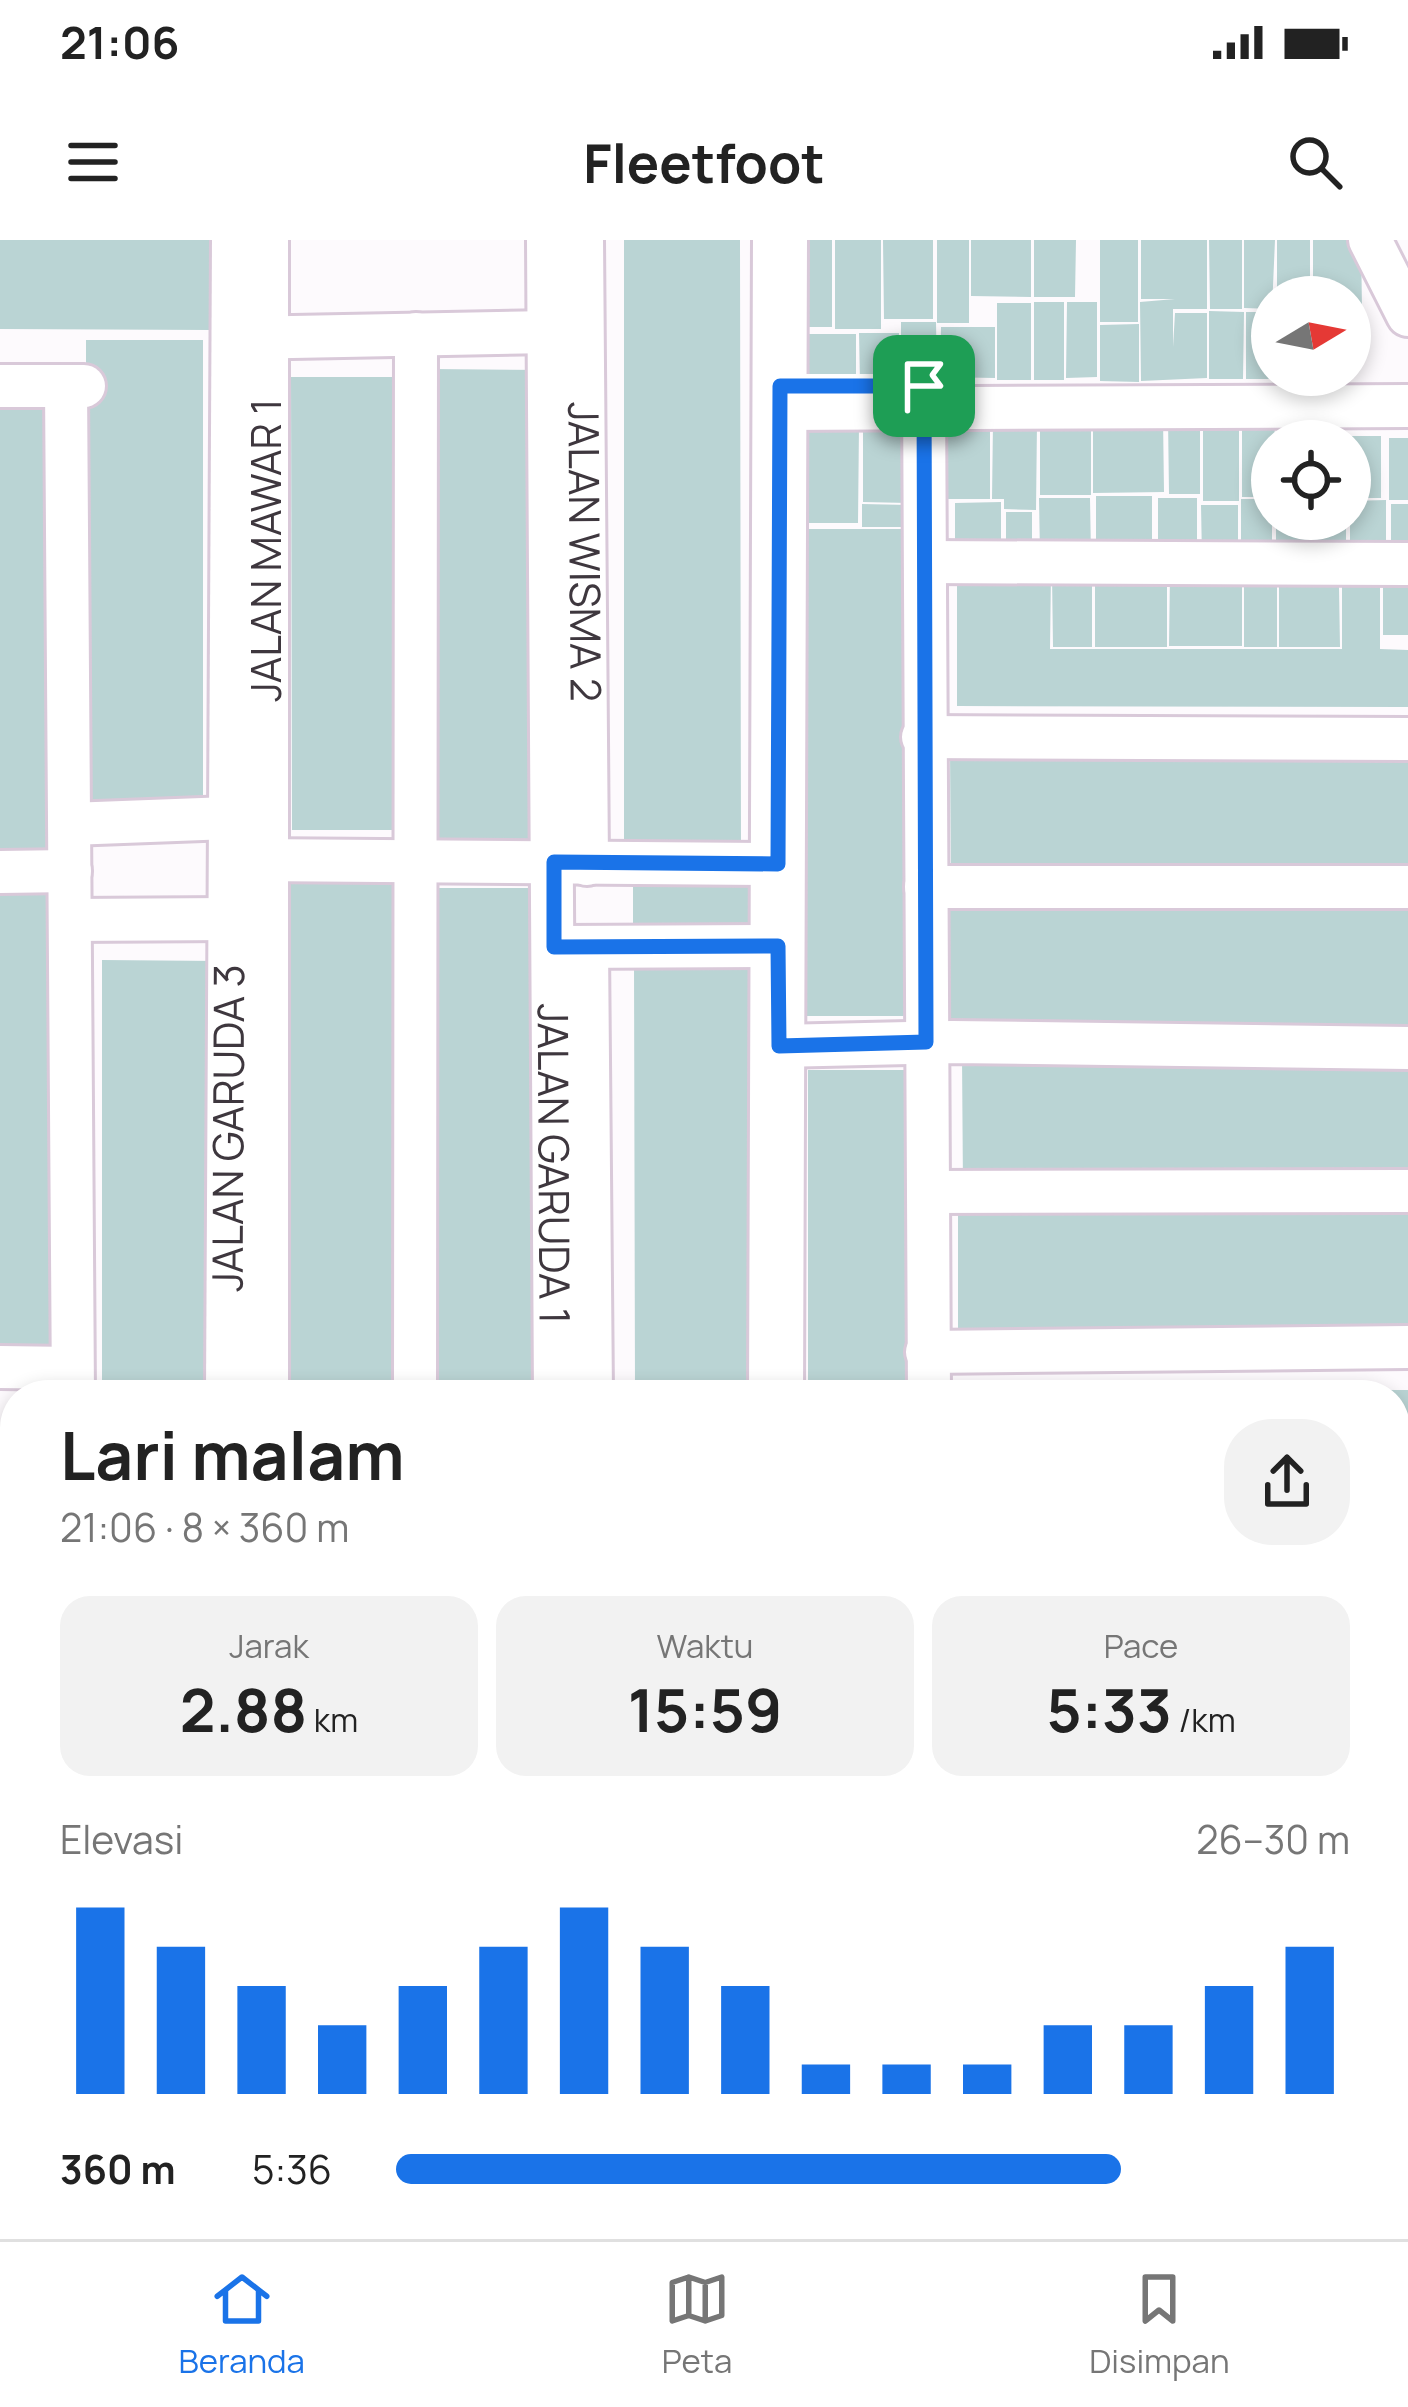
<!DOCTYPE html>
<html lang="id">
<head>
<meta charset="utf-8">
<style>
	:root { --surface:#fff; --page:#f2f2f2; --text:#222; --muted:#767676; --line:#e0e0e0; --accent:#1a73e8 }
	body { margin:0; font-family:Manrope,sans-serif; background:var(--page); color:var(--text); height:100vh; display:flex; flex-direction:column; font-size:45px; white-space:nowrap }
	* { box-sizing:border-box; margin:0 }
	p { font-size:39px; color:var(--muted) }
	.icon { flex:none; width:66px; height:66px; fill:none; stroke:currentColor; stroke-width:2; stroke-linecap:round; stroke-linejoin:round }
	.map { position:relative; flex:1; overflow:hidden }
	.details { position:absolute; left:0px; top:1140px; width:1410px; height:861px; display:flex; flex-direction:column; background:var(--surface); border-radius:48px 48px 0 0; box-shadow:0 6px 18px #0003 }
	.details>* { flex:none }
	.needle { width:78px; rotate:80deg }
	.fabs { position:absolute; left:1251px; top:36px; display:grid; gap:24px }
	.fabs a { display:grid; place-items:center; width:120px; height:120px; border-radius:50%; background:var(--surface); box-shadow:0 6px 18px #0003; font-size:60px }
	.pin { position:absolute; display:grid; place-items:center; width:102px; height:102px; color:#fff; margin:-51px; border-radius:24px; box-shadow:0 6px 18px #0006 }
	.round { display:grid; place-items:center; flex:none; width:126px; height:126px; border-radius:48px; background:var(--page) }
	.head { display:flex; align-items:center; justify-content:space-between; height:204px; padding:0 60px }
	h1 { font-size:66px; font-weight:700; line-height:90px }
	.figures { display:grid; grid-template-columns:repeat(3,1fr); gap:18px; height:204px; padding:12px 60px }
	.figures div { display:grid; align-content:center; border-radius:30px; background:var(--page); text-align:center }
	.figures b { font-size:60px; font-weight:700 }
	.figures small { font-size:33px; font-weight:400 }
	.figures p { font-size:33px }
	.chart { height:336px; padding:24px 60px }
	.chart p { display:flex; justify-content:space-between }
	.chart svg { width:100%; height:216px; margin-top:12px; stroke:var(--accent); stroke-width:6 }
	ul { padding:0 60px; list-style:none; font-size:39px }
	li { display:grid; grid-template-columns:192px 144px 1fr; align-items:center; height:90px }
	li i { height:30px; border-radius:15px; background:var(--accent) }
	.status { display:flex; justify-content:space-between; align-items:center; height:84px; padding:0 60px; background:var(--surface); direction:ltr }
	.status svg { height:33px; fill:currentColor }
	header { display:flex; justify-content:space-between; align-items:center; height:156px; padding:0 60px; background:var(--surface); font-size:54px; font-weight:700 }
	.tabs { display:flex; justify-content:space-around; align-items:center; height:168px; border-top:3px solid var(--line); background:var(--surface); font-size:33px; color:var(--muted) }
	.tabs a { display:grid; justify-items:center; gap:6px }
	.tabs .active { color:var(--accent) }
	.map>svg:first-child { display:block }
	.building { fill:#bad4d4 }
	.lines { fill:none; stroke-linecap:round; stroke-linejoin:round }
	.minor-casing { stroke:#d9c9d9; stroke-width:48 }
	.tertiary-casing { stroke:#d9c9d9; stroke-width:60 }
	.minor { stroke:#fff; stroke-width:42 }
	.tertiary { stroke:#fff; stroke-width:54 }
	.route-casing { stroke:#fff; stroke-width:24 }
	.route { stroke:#1a73e8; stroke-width:15 }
	.labels { text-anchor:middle; stroke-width:9; stroke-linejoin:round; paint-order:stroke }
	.street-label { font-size:42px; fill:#3e373e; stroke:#fff }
</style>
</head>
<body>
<div class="status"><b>21:06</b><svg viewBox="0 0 49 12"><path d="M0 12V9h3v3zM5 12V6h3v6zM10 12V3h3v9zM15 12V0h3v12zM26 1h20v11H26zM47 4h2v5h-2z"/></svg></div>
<header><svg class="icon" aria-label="menu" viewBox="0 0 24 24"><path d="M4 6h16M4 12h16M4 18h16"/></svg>Fleetfoot<svg class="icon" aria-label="search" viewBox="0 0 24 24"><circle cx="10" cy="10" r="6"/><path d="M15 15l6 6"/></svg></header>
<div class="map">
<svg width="1408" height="1999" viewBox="0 0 1408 1999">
	<rect width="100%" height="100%" fill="#fdfafd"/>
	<path class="building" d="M 0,0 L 211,0 L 211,90 L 0,89 Z
		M 624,0 L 740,0 L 741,615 L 624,614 Z
		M 792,0 L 832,0 L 832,87 L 792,87 Z
		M 835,0 L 881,0 L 881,89 L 835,89 Z
		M 883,0 L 933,0 L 933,79 L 884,79 Z
		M 937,0 L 969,0 L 969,83 L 937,83 Z
		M 971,0 L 1031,0 L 1031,57 L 971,56 Z
		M 1034,0 L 1076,0 L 1075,57 L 1034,57 Z
		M 1100,0 L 1138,0 L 1138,82 L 1100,82 Z
		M 1141,0 L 1207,0 L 1207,69 L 1173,69 L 1173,107 L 1175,73 L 1207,73 L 1207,138 L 1141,141 L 1140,62 L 1175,59 L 1141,59 Z
		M 1209,0 L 1242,0 L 1242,69 L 1210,69 Z
		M 1244,0 L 1275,0 L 1272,69 L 1244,68 Z
		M 1277,0 L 1310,0 L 1310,57 L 1277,57 Z
		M 1313,0 L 1361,0 L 1362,70 L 1350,70 L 1350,57 L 1313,57 Z
		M 1034,62 L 1064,62 L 1064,140 L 1034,140 Z
		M 1067,62 L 1097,62 L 1097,137 L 1066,138 Z
		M 997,63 L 1031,63 L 1031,140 L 997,140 Z
		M 1209,71 L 1244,72 L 1243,139 L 1209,139 Z
		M 1246,72 L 1272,72 L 1272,139 L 1246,139 Z
		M 901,82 L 936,82 L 937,139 L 901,139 Z
		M 1139,84 L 1139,142 L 1100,141 L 1100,85 Z
		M 941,87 L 995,87 L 995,138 L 940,137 Z
		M 859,93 L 899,93 L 899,142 L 860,142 Z
		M 793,94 L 856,94 L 856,141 L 792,140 Z
		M 86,100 L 203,100 L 203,570 L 86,570 Z
		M 431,129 L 548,130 L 548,600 L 431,600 Z
		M 291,137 L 408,137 L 408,590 L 292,590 Z
		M 0,157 L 60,157 L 60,627 L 0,627 Z
		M 1203,175 L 1239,175 L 1239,261 L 1203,261 Z
		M 1093,177 L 1163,177 L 1164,252 L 1093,253 Z
		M 1168,178 L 1200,179 L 1200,254 L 1169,254 Z
		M 1242,181 L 1275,181 L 1272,257 L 1242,257 Z
		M 993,182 L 1037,183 L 1036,270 L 1004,269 L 1004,259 L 992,259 Z
		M 1040,182 L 1091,182 L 1091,255 L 1040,255 Z
		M 941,184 L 990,184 L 990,259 L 941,259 Z
		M 800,185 L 859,185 L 858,283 L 800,283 Z
		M 1279,190 L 1306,191 L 1306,201 L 1279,201 Z
		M 863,191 L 908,191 L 908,263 L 863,262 Z
		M 1344,196 L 1381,196 L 1381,258 L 1350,258 L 1350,201 L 1344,201 Z
		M 1389,198 L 1408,198 L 1408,260 L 1389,260 Z
		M 1096,256 L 1152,256 L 1152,315 L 1096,315 Z
		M 1039,258 L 1090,258 L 1091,314 L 1040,315 Z
		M 1158,258 L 1197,258 L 1197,315 L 1158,315 Z
		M 1241,259 L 1272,259 L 1272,321 L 1241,321 Z
		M 1386,260 L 1386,321 L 1350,321 L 1350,261 Z
		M 1001,262 L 1001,312 L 955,312 L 955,263 Z
		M 862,264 L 909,265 L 909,287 L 862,287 Z
		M 1391,264 L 1408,264 L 1408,318 L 1391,318 Z
		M 1201,265 L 1238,265 L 1238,318 L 1202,318 Z
		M 1006,272 L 1032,272 L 1032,312 L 1006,312 Z
		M 1276,279 L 1309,279 L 1309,318 L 1276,318 Z
		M 1312,279 L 1346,279 L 1346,317 L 1312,317 Z
		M 800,289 L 918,289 L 916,776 L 800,776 Z
		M 957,332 L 1051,332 L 1050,409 L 1342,409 L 1342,339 L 1380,340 L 1380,409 L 1408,410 L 1408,467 L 957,466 Z
		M 1170,333 L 1242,333 L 1242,406 L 1169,406 Z
		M 1052,335 L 1092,335 L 1092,407 L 1053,407 Z
		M 1095,335 L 1167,335 L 1167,407 L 1095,407 Z
		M 1244,335 L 1277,335 L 1277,407 L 1244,407 Z
		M 1383,335 L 1408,335 L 1408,395 L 1383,395 Z
		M 1279,346 L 1339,347 L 1340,407 L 1279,407 Z
		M 950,511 L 1408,512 L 1408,645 L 951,644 Z
		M 633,632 L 749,632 L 749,698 L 633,698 Z
		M 284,644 L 401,644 L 401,1155 L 284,1155 Z
		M 434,648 L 550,648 L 550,1155 L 434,1155 Z
		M 0,651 L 61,651 L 61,1122 L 0,1121 Z
		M 946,660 L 1408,661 L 1408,793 L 947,792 Z
		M 749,715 L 751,1155 L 635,1155 L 634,718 Z
		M 102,720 L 218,721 L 218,1155 L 102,1155 Z
		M 962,817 L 1408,817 L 1408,950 L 963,949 Z
		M 808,830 L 924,830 L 924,1155 L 808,1155 Z
		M 958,967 L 1408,967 L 1408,1100 L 958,1099 Z
		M 958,1149 L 1408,1150 L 1408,1283 L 1395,1283 L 1395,1155 L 958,1155 Z
		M 1395,1299 L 1408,1299 L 1408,1432 L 1395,1432 Z
		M 0,1332 L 15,1332 L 15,1803 L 0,1803 Z
		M 1395,1443 L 1408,1443 L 1408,1575 L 1395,1575 Z
		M 1395,1603 L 1408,1603 L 1408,1735 L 1395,1735 Z
		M 1408,1806 L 1408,1866 L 1395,1867 L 1395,1807 Z
		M 1395,1908 L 1408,1908 L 1408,1964 L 1395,1965 Z
		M 0,1909 L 14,1909 L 15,1944 L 0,1944 Z
		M 0,1956 L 12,1957 L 9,1985 L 0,1984 Z
		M 26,1986 L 58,1986 L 57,1999 L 25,1996 Z
		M 74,1986 L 200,1993 L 200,1999 L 73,1999 Z"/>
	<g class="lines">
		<defs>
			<g id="minor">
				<path d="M 267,0 L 267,1155"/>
				<path id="s1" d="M 548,0 L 555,1155"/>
				<path id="s2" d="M 582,0 L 587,624"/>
				<path d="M 1370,0 L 1408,75"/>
				<path d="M 238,98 L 551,92"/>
				<path d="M 0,146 L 84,146"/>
				<path d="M 66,146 L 73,1155"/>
				<path d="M 924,146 L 929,1155"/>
				<path d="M 780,169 L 1408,166"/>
				<path d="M 926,322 L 1408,324"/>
				<path d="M 923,497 L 1408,499"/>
				<path d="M 70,584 L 229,578"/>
				<path d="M 239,620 L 778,624"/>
				<path d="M 0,632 L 70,631"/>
				<path d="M 926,647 L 1408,647"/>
				<path d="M 71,680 L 230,679"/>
				<path d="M 561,707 L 778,706"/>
				<path d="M 587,708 L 591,1155"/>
				<path d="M 779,806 L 952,802 L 1408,808"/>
				<path d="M 928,952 L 1408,951"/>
				<path d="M 927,1112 L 1408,1107"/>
				<path d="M 0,1127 L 72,1128"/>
				<path id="s3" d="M 227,1155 L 233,0"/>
				<path d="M 415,1155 L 416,94"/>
				<path d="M 1395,1285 L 1408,1285"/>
				<path d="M 0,1296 L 15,1295"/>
				<path d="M 1395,1433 L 1408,1433"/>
				<path d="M 1395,1586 L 1408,1586"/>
				<path d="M 1395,1744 L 1408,1745"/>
				<path d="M 0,1828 L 15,1828"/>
				<path d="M 211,1999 L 211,1986"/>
				<path d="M 1363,1999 L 1363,1986"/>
			</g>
			<path id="tertiary" d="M 776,1155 L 780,0
				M 1395,1979 L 1408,1979
				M 769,1999 L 770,1986"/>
		</defs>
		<use href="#minor" class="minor-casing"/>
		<use href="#tertiary" class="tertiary-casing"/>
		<use href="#minor" class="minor"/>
		<use href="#tertiary" class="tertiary"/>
	</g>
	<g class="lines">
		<defs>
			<path id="route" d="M 780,146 L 924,146 L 926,802 L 779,806 L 778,706 L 554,707 L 554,622 L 778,624 Z"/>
		</defs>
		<use href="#route" class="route-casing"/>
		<use href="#route" class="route"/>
	</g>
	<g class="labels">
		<g class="street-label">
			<text transform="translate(266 310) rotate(-90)" y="15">JALAN MAWAR 1</text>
			<text dy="15" stroke="none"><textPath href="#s2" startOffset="312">JALAN WISMA 2</textPath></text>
			<text dy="15" stroke="none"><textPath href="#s3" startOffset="267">JALAN GARUDA 3</textPath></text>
			<text dy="15" stroke="none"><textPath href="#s1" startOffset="924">JALAN GARUDA 1</textPath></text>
		</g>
	</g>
</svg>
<div class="fabs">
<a><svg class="needle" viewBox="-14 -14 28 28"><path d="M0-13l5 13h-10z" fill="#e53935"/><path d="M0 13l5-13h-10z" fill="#767676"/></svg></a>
<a><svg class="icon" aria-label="locate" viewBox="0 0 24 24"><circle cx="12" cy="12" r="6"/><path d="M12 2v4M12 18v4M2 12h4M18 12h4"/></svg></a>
</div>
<div class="pin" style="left:924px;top:146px;background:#1e9e55"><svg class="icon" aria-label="arrive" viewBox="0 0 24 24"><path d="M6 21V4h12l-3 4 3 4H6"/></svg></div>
<section class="details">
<div class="head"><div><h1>Lari malam</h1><p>21:06 · 8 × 360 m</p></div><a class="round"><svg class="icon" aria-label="share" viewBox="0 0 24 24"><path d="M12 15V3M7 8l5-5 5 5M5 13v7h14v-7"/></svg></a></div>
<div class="figures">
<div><p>Jarak</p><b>2.88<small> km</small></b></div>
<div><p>Waktu</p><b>15:59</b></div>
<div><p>Pace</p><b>5:33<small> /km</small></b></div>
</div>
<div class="chart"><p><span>Elevasi</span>26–30 m</p>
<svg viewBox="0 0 160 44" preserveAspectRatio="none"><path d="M5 44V6M15 44V14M25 44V22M35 44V30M45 44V22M55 44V14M65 44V6M75 44V14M85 44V22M95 44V38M105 44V38M115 44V38M125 44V30M135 44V30M145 44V22M155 44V14"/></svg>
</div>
<ul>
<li><b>360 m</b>5:36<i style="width:76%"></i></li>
</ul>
</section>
</div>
<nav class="tabs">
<a class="active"><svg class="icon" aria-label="home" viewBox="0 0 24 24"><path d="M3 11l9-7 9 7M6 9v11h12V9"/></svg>Beranda</a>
<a><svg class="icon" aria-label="map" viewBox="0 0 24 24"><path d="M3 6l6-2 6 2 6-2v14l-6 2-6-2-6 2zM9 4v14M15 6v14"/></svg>Peta</a>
<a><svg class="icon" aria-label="saved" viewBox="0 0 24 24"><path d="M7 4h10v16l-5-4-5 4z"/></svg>Disimpan</a>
</nav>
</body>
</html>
